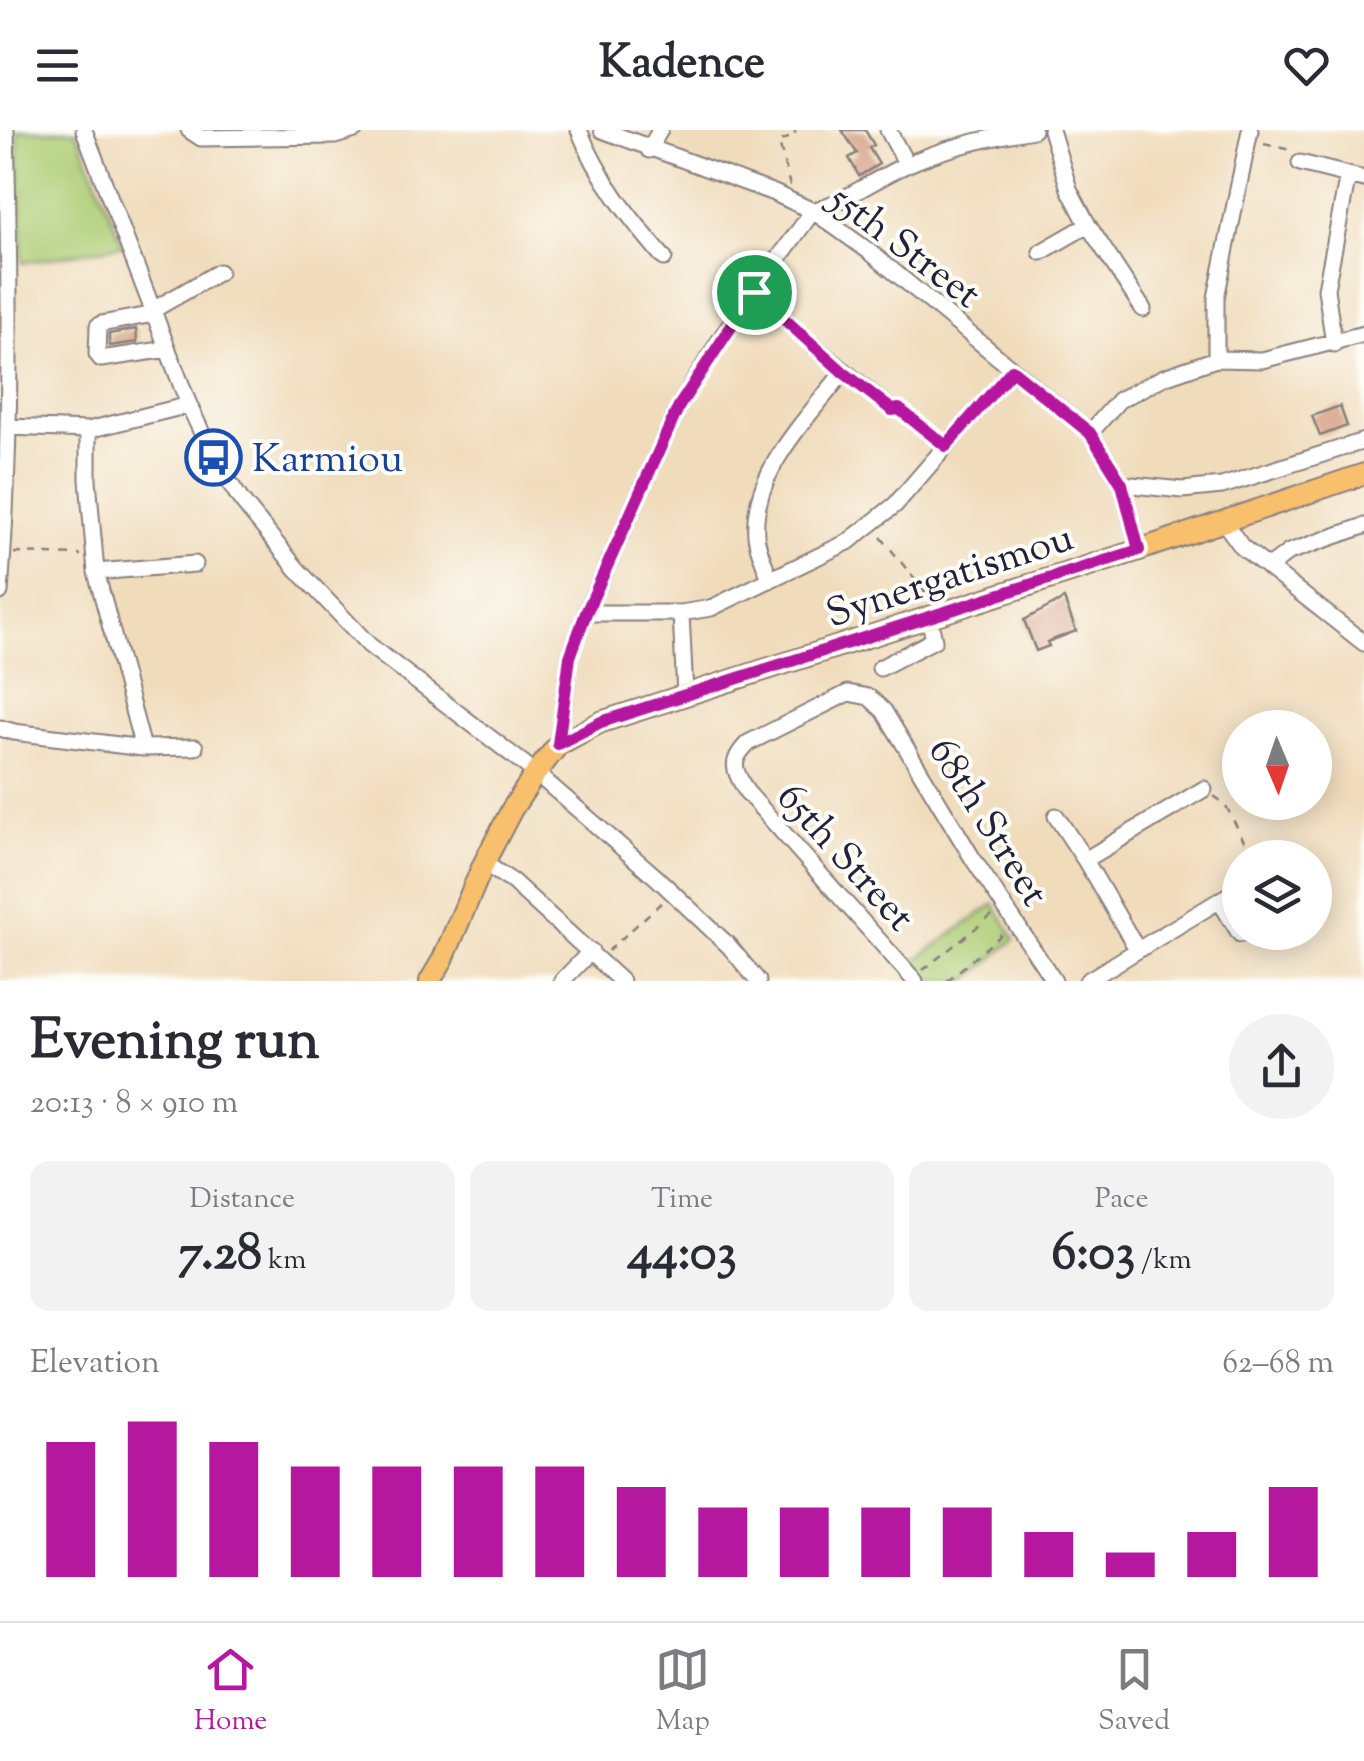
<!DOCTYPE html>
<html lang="en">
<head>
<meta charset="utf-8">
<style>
	:root { --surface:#fff; --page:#f2f2f3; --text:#2b2b33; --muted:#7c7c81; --line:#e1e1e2; --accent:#b5179e }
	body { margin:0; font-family:"Sorts Mill Goudy",serif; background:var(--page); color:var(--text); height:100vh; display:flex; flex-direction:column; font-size:38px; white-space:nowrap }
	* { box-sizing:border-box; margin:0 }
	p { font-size:32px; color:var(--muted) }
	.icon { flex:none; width:55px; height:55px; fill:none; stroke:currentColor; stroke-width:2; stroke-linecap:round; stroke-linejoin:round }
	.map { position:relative; height:851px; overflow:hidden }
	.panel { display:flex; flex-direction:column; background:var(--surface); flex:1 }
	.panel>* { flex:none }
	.needle { width:65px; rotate:178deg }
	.controls { position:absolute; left:1222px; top:580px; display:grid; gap:20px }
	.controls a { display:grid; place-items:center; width:110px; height:110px; border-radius:50%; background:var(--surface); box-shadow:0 5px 25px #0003; font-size:50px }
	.pin { position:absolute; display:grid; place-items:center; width:85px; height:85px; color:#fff; margin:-42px; border:5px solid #fff; border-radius:50%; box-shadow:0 2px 10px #0007 }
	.round { display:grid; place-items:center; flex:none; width:105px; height:105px; border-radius:52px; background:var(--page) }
	.headline { display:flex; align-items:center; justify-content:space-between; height:170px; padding:0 30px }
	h1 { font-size:55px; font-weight:700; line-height:75px }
	.metrics { display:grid; grid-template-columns:repeat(3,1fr); gap:15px; height:170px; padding:10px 30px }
	.metrics div { display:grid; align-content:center; border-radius:20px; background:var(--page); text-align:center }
	.metrics b { font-size:50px; font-weight:700 }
	.metrics small { font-size:28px; font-weight:400 }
	.metrics p { font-size:28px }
	.chart { height:280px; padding:20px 30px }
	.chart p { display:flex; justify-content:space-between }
	.chart svg { width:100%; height:180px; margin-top:10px; stroke:var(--accent); stroke-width:6 }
	header { display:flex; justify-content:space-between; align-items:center; height:130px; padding:0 30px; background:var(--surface); font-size:45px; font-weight:700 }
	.dock { display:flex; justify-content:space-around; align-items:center; height:140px; border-top:2px solid var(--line); background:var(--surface); font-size:28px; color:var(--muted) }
	.dock a { display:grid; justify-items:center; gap:5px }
	.dock .current { color:var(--accent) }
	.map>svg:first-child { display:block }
	.green { fill:#adcd75; stroke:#687858; stroke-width:2.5 }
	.building { fill:#d39a7d }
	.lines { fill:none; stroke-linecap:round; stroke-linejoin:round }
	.minor-casing { stroke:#897f7b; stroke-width:19 }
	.major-casing { stroke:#897f7b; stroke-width:24 }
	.path { stroke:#897f7b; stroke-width:2.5; stroke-dasharray:8 8; stroke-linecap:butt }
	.minor { stroke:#fff; stroke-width:15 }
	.major { stroke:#f8bf6c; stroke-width:20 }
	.route-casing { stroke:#fff; stroke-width:20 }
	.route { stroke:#b5179e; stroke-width:12 }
	.labels { text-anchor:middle; stroke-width:8; stroke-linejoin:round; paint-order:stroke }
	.street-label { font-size:40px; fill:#22223b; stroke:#fdfcf7 }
	.transit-label { font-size:40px; fill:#164399; stroke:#fdfcf7; text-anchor:start }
</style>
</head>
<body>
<header><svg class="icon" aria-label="menu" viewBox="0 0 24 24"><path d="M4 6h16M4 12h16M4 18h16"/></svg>Kadence<svg class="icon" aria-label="heart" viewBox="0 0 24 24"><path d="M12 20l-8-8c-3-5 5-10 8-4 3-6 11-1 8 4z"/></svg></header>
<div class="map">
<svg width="1364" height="851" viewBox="0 0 1364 851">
	<rect width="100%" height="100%" fill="#fdfcf7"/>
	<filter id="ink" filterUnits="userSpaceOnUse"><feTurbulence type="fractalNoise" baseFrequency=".01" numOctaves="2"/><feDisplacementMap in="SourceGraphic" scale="20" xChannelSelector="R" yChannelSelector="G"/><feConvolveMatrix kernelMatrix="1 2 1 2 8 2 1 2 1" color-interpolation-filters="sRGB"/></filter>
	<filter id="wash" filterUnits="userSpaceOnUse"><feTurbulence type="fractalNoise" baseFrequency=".0048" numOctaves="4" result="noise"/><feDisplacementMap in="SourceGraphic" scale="40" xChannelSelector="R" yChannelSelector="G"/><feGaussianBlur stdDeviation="2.25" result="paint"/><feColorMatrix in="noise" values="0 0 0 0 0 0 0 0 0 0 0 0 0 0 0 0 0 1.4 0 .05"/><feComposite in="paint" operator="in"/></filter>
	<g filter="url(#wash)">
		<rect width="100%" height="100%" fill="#f0dcbb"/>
		<path class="green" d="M 18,0 L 76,0 L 123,115 L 22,133 Z
			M 994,774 L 1015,809 L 967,851 L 929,851 L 913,832 Z"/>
		<g id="blocks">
			<path class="building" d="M 842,0 L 865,0 L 874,15 L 869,18 L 879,34 L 859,46 L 849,28 L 857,23 Z
				M 136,199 L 137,212 L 109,216 L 109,204 Z
				M 1340,276 L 1347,296 L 1320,306 L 1312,286 Z
				M 1064,469 L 1076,501 L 1047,512 L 1049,516 L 1036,521 L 1024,490 Z"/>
		</g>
	</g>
	<g filter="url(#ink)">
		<use href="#blocks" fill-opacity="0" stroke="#897f7b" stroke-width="2.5"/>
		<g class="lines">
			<defs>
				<path id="minor" d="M 84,0 L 189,275 L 213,327 L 241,370 L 297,439 L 369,515 L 536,643 L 657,748 L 729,816 L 758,851
					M 189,0 L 201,8 L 335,6 L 355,0
					M 579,0 C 599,50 630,88 664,128
					M 602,0 L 774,63 L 813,81 L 870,122 L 1090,303 L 1122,354 L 1139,420
					M 888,0 L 907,35
					M 1051,0 L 1069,59 L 1088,95 L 1143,179
					M 649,20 L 660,0
					M 1300,33 L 1364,49
					M 1041,122 L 1088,95
					M 153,180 L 219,142
					M 154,184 L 101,194 L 98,196 L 97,224 L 101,229 L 168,219
					M 1334,214 L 1326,159 L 1348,45
					M 814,216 L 892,280
					M 1216,229 L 1216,168 L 1250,0
					M 8,297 L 88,300 L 189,275
					M 88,300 L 88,350 L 96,442 L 143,618
					M 1090,303 L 1119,270 L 1164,247 L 1216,229 L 1262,230 L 1364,204
					M 1122,354 L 1182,360 L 1222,356 L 1364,311
					M 1223,391 L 1242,417 L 1364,513
					M 1268,438 L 1289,422 L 1364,396
					M 96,442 L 195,434
					M 770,450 C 766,436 757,419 756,405 C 751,341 808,289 843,242
					M 0,462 C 12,308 10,154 6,0
					M 586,483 L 681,483 L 711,478 L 848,412 L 895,375 L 1012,240
					M 681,483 L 685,565
					M 880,538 L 934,510 L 929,487
					M 0,598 L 14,602 L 143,618 L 195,617
					M 558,615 L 570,527 L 586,483 L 679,276 L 723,205 L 813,81 C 846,71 873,50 904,36 C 943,18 991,7 1033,0
					M 1056,686 L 1085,730 L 1137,819
					M 1085,730 L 1204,659
					M 484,733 L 513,752 L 621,851
					M 1219,770 L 1240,804
					M 562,851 L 591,821
					M 915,851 L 746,661 C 734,639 729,632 748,613 L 848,563 L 869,567 L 884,581 L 973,729 L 1054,851
					M 1087,851 L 1240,758"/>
				<path id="major" d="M 430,851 L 443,829 L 484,733 L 512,679 L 536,643 L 558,615 L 601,592 L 1139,420 L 1364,344"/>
			</defs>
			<use href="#minor" class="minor-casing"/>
			<use href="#major" class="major-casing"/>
			<path class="path" d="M 1264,14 L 1295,21
				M 790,56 L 779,12 L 795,5 L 795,0
				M 766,173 L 805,208
				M 906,285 L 935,308
				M 881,407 L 932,471
				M 14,423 L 81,425
				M 1214,666 L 1225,674 L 1253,728
				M 608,821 L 661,773
				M 923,840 L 995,783
				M 947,851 L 1000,806 L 1001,797"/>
			<use href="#minor" class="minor"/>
			<use href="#major" class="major"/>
		</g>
	</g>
	<g class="lines" filter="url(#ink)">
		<defs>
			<path id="route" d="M 754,162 L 843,242 L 892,280 L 899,279 L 946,316 L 1012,240 L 1090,303 L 1122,354 L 1139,420 L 601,592 L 558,614 L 570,527 L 586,483 L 679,276 Z"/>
		</defs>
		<use href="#route" class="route-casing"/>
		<use href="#route" class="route"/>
	</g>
	<defs>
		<symbol id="bus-ring" viewBox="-11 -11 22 22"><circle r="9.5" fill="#fdfcf7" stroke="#1a4fb4" stroke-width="1.5"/><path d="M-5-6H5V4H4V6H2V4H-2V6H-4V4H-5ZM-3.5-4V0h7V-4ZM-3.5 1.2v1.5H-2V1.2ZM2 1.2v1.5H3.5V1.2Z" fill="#1a4fb4"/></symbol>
	</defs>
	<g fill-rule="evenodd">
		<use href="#bus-ring" x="182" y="296" width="63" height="63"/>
	</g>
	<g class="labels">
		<g class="street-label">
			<text transform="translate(906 115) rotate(37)" y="14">55th Street</text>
			<text transform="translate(949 444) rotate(-18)" y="14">Synergatismou</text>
			<text transform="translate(990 691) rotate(58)" y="14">68th Street</text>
			<text transform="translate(847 726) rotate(48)" y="14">65th Street</text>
		</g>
		<g class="transit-label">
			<text x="252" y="341">Karmiou</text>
		</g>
	</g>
</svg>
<div class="controls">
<a><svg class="needle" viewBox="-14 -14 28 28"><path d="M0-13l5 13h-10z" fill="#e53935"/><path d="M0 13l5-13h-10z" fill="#7c7c81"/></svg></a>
<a><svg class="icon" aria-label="layers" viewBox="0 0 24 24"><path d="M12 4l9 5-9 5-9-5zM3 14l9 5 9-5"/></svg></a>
</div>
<div class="pin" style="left:754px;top:162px;background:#1e9e55"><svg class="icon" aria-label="arrive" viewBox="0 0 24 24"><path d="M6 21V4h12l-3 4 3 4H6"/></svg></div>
</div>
<section class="panel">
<div class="headline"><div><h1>Evening run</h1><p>20:13 · 8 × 910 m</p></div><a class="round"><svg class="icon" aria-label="share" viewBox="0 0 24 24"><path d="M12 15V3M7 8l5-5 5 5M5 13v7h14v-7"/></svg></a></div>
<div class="metrics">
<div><p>Distance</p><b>7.28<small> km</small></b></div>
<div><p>Time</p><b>44:03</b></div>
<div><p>Pace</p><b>6:03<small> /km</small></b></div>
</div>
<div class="chart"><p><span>Elevation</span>62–68 m</p>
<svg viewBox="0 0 160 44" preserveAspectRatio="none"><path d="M5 44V11M15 44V6M25 44V11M35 44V17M45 44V17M55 44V17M65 44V17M75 44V22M85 44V27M95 44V27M105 44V27M115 44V27M125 44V33M135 44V38M145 44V33M155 44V22"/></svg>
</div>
</section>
<nav class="dock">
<a class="current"><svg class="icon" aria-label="home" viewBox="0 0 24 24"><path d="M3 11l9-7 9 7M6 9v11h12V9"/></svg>Home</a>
<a><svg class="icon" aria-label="map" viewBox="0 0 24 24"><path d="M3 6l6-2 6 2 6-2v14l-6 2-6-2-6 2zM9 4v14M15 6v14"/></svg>Map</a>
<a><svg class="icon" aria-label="saved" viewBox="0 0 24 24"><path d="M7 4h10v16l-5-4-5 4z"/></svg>Saved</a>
</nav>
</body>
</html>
